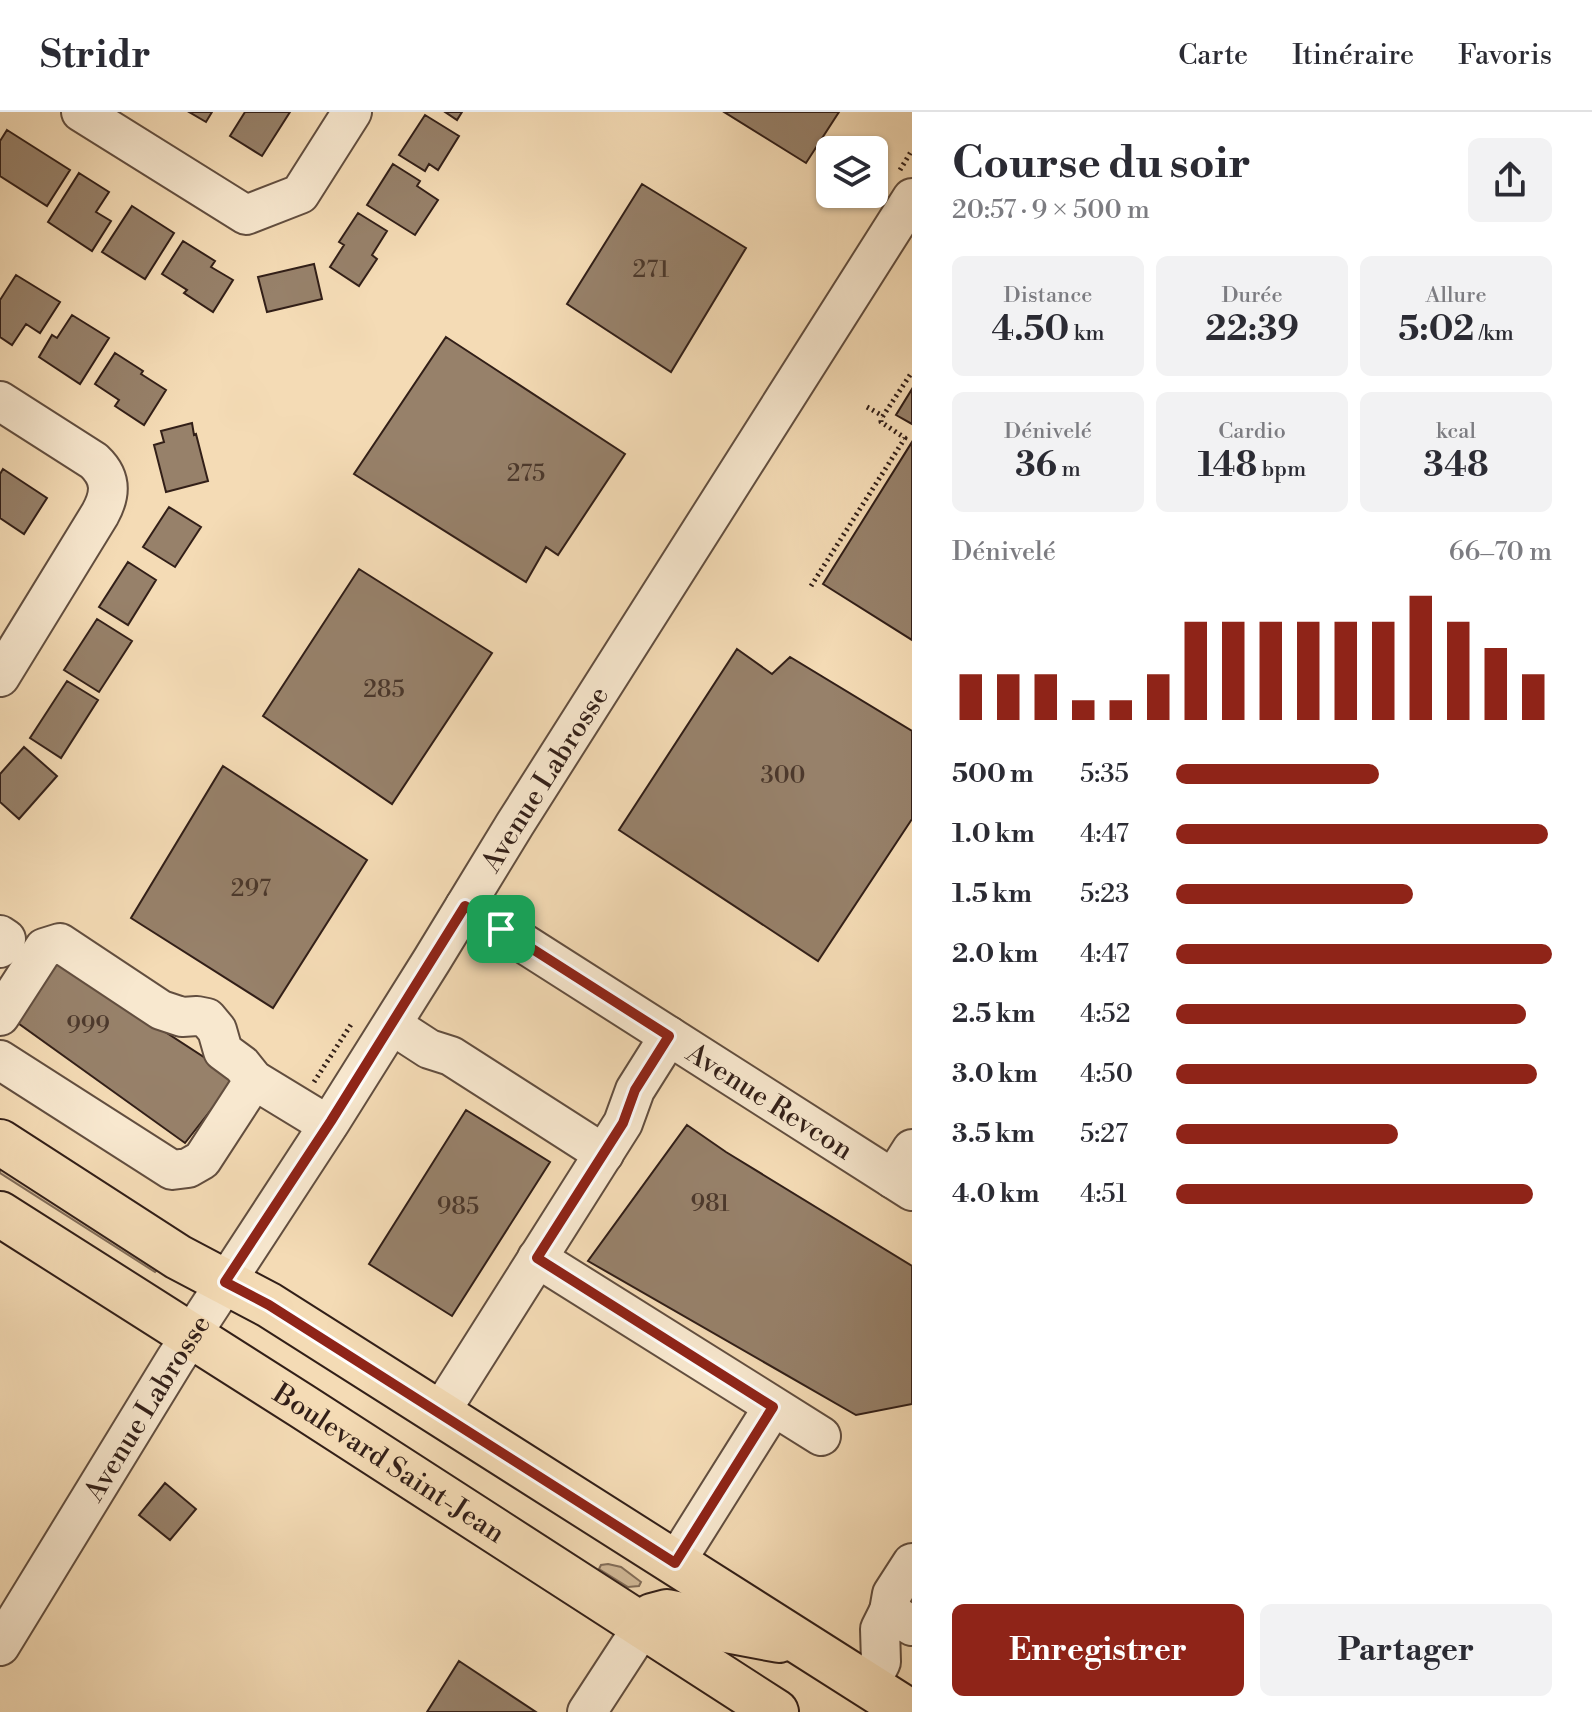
<!DOCTYPE html>
<html lang="fr">
<head>
<meta charset="utf-8">
<style>
	:root { --surface:#fff; --page:#f2f2f3; --text:#2b2b33; --muted:#7c7c81; --line:#e1e1e2; --accent:#8f2418 }
	body { margin:0; font-family:"Libre Bodoni",serif; background:var(--page); color:var(--text); height:100vh; display:flex; flex-direction:column; font-size:30px; white-space:nowrap }
	* { box-sizing:border-box; margin:0 }
	p { font-size:26px; color:var(--muted) }
	.icon { flex:none; width:44px; height:44px; fill:none; stroke:currentColor; stroke-width:2; stroke-linecap:round; stroke-linejoin:round }
	.map { position:relative; flex:1; overflow:hidden }
	.drawer { display:flex; flex-direction:column; background:var(--surface); width:680px }
	.drawer>* { flex:none }
	.fabs { position:absolute; left:816px; top:24px; display:grid; gap:16px }
	.fabs a { display:grid; place-items:center; width:72px; height:72px; border-radius:12px; background:var(--surface); box-shadow:0 2px 6px #0004; font-size:40px }
	.pin { position:absolute; display:grid; place-items:center; width:68px; height:68px; color:#fff; margin:-34px; border-radius:16px; box-shadow:0 4px 12px #0006 }
	.round { display:grid; place-items:center; flex:none; width:84px; height:84px; border-radius:12px; background:var(--page) }
	.overview { display:flex; align-items:center; justify-content:space-between; height:136px; padding:0 40px }
	h1 { font-size:44px; font-weight:700; line-height:60px }
	.figures { display:grid; grid-template-columns:repeat(3,1fr); gap:12px; height:136px; padding:8px 40px }
	.figures div { display:grid; align-content:center; border-radius:12px; background:var(--page); text-align:center }
	.figures b { font-size:34px; font-weight:700 }
	.figures small { font-size:22px; font-weight:400 }
	.figures p { font-size:22px }
	.chart { height:224px; padding:16px 40px }
	.chart p { display:flex; justify-content:space-between }
	.chart svg { width:100%; height:144px; margin-top:8px; stroke:var(--accent); stroke-width:6 }
	.primary-button { display:flex; gap:16px; margin-top:auto; padding:16px 40px }
	.primary-button a { flex:1; height:92px; border-radius:12px; background:var(--accent); color:#fff; font-size:32px; font-weight:700; line-height:92px; text-align:center }
	.primary-button a+a { background:var(--page); color:var(--text) }
	ul { padding:0 40px; list-style:none; font-size:26px }
	li { display:grid; grid-template-columns:128px 96px 1fr; align-items:center; height:60px }
	li i { height:20px; border-radius:10px; background:var(--accent) }
	header { display:flex; align-items:center; gap:48px; box-sizing:border-box; height:112px; padding:0 40px; background:var(--surface); border-bottom:2px solid var(--line) }
	header strong { font-size:38px }
	nav { display:flex; gap:44px; margin-inline-start:auto; font-size:28px }
	main { display:flex; flex:1; min-height:0 }
	.map>svg:first-child { display:block }
	.green { fill:#d3bb9a; stroke:#826d59; stroke-width:2 }
	.building { fill:#97816a; stroke:#321f18; stroke-width:2 }
	.lines { fill:none; stroke-linecap:round; stroke-linejoin:round }
	.minor-casing { stroke:#624e3f; stroke-width:42 }
	.major-casing { stroke:#321f18; stroke-width:48 }
	.path { stroke:#321f18; stroke-width:5; stroke-dasharray:2 4; stroke-linecap:butt }
	.minor { stroke:#f8e8cf; stroke-width:38 }
	.major { stroke:#f4dbb5; stroke-width:44 }
	.route-casing { stroke:#fff; stroke-width:16 }
	.route { stroke:#8f2418; stroke-width:10 }
	.labels { text-anchor:middle; stroke-width:6; stroke-linejoin:round; paint-order:stroke }
	.number-label { font-size:24px; fill:#4b382c }
	.street-label { font-size:28px; fill:#321f18; stroke:#f8e8cf }
</style>
</head>
<body>
<header>
<strong>Stridr</strong>
<nav><a>Carte</a><a>Itinéraire</a><a>Favoris</a></nav>
</header>
<main>
<div class="map">
<svg width="912" height="1600" viewBox="0 0 912 1600">
	<rect width="100%" height="100%" fill="#f4dbb5"/>
	<filter id="stains"><feTurbulence type="fractalNoise" baseFrequency=".0025" numOctaves="4"/><feColorMatrix values="0 0 0 0 .2 0 0 0 0 .09 0 0 0 0 .02 0 0 0 .5 -.17"/></filter>
	<radialGradient id="worn" r=".72"><stop offset=".6" stop-color="#630" stop-opacity="0"/><stop offset="1" stop-color="#630" stop-opacity=".3"/></radialGradient>
	<path class="green" d="M 0,1056 L 157,1158 L 155,1160 L 0,1061 Z
		M 608,1452 L 621,1455 L 641,1470 L 639,1474 L 628,1475 L 599,1457 L 601,1453 Z"/>
	<path class="building" d="M 189,0 L 212,0 L 206,10 Z
		M 245,0 L 290,0 L 262,44 L 230,24 Z
		M 445,0 L 462,0 L 457,8 Z
		M 724,0 L 839,0 L 806,51 Z
		M 425,3 L 459,24 L 438,58 L 429,52 L 425,59 L 399,43 Z
		M 7,18 L 70,58 L 47,94 L 0,64 L 0,29 Z
		M 393,52 L 420,69 L 417,74 L 438,88 L 415,123 L 367,93 Z
		M 79,61 L 109,80 L 96,100 L 111,109 L 92,139 L 48,110 Z
		M 642,72 L 746,136 L 671,260 L 567,192 Z
		M 132,94 L 174,121 L 145,167 L 102,140 Z
		M 358,101 L 387,119 L 372,143 L 377,147 L 359,174 L 330,155 L 344,133 L 339,130 Z
		M 183,129 L 215,149 L 211,155 L 233,168 L 213,200 L 184,181 L 187,178 L 162,162 Z
		M 314,152 L 322,187 L 267,200 L 258,165 Z
		M 16,163 L 60,190 L 40,221 L 26,212 L 12,233 L 0,225 L 0,188 Z
		M 72,203 L 109,226 L 80,272 L 39,245 L 52,223 L 57,226 Z
		M 446,225 L 625,342 L 558,443 L 546,435 L 526,470 L 354,362 Z
		M 115,241 L 143,259 L 141,262 L 166,278 L 144,313 L 115,294 L 119,288 L 95,272 Z
		M 912,277 L 912,312 L 896,303 Z
		M 192,311 L 194,323 L 196,322 L 208,369 L 166,380 L 154,333 L 164,330 L 161,319 Z
		M 912,330 L 912,528 L 823,472 Z
		M 3,357 L 47,386 L 24,422 L 0,406 L 0,362 Z
		M 169,395 L 201,415 L 175,455 L 143,435 Z
		M 128,450 L 156,468 L 128,513 L 99,495 Z
		M 359,457 L 492,541 L 392,692 L 263,604 Z
		M 97,507 L 132,529 L 99,580 L 64,558 Z
		M 737,537 L 772,562 L 790,545 L 912,619 L 912,707 L 818,849 L 619,718 Z
		M 67,569 L 98,588 L 61,646 L 30,626 Z
		M 24,635 L 57,664 L 19,707 L 0,690 L 0,662 Z
		M 223,654 L 367,748 L 273,896 L 131,806 Z
		M 47,843 L 236,966 L 185,1031 L 8,904 Z
		M 466,998 L 550,1050 L 452,1204 L 369,1152 Z
		M 687,1013 L 726,1040 L 912,1154 L 912,1292 L 856,1303 L 588,1149 Z
		M 165,1371 L 196,1397 L 170,1428 L 139,1403 Z
		M 459,1549 L 536,1600 L 427,1600 Z"/>
	<g class="lines">
		<defs>
			<g id="minor">
				<path d="M 81,0 L 246,103 L 300,82 L 352,0"/>
				<path d="M 0,289 L 94,349 C 112,366 111,382 100,402 L 0,565"/>
				<path id="s1" d="M 465,794 L 912,1079"/>
				<path d="M 0,823 L 6,827 L 0,836"/>
				<path d="M 0,904 L 44,836 L 60,831 L 161,898 L 182,905 L 197,904 L 207,906 L 217,918 L 223,939 L 242,953 L 254,968 L 328,1013"/>
				<path d="M 392,913 L 429,937 L 451,944 L 604,1042"/>
				<path d="M 0,948 L 172,1058 L 188,1056 L 202,1048 L 254,968"/>
				<path d="M 893,1067 L 912,1037"/>
				<path d="M 537,1146 L 821,1324"/>
				<path d="M 439,1302 L 623,1011 L 635,978 L 669,924"/>
				<path d="M 675,1451 L 773,1295"/>
				<path d="M 889,1499 L 892,1482 L 912,1451"/>
				<path id="s2" d="M 0,1534 L 175,1248 L 331,1009 L 432,848 L 515,712 L 912,86"/>
				<path d="M 869,1574 L 881,1550 L 880,1517 L 889,1499 L 912,1514"/>
				<path d="M 587,1600 L 643,1514"/>
			</g>
			<g id="major">
				<path d="M 0,1030 L 178,1145 L 269,1193 L 910,1600"/>
				<path id="s3" d="M 0,1102 L 302,1294 L 776,1600"/>
				<path d="M 643,1514 L 652,1504 L 667,1500 L 677,1502 L 699,1513 L 779,1528"/>
			</g>
		</defs>
		<use href="#minor" class="minor-casing"/>
		<use href="#major" class="major-casing"/>
		<path class="path" d="M 900,58 L 912,38
			M 867,295 L 883,304
			M 811,474 L 905,326 L 881,310 L 881,307 L 912,260
			M 314,970 L 352,911"/>
		<use href="#minor" class="minor"/>
		<use href="#major" class="major"/>
	</g>
	<g class="lines">
		<defs>
			<path id="route" d="M 465,794 L 669,924 L 635,978 L 623,1011 L 537,1146 L 773,1295 L 675,1451 L 269,1193 L 225,1170 L 331,1009 Z"/>
		</defs>
		<use href="#route" class="route-casing"/>
		<use href="#route" class="route"/>
	</g>
	<g class="labels">
		<g class="number-label">
			<text x="651" y="165">271</text>
			<text x="526" y="369">275</text>
			<text x="384" y="585">285</text>
			<text x="783" y="671">300</text>
			<text x="251" y="784">297</text>
			<text x="88" y="921">999</text>
			<text x="710" y="1099">981</text>
			<text x="458" y="1102">985</text>
		</g>
		<g class="street-label">
			<text dy="10" stroke="none"><textPath href="#s2" startOffset="1024">Avenue Labrosse</textPath></text>
			<text dy="10" stroke="none"><textPath href="#s1" startOffset="362">Avenue Revcon</textPath></text>
			<text dy="10" stroke="none"><textPath href="#s2" startOffset="280">Avenue Labrosse</textPath></text>
			<text dy="10" stroke="none"><textPath href="#s3" startOffset="462">Boulevard Saint-Jean</textPath></text>
		</g>
	</g>
	<rect width="100%" height="100%" filter="url(#stains)"/>
	<rect width="100%" height="100%" fill="url(#worn)"/>
</svg>
<div class="fabs">
<a><svg class="icon" aria-label="layers" viewBox="0 0 24 24"><path d="M12 4l9 5-9 5-9-5zM3 14l9 5 9-5"/></svg></a>
</div>
<div class="pin" style="left:501px;top:817px;background:#1e9e55"><svg class="icon" aria-label="arrive" viewBox="0 0 24 24"><path d="M6 21V4h12l-3 4 3 4H6"/></svg></div>
</div>
<section class="drawer">
<div class="overview"><div><h1>Course du soir</h1><p>20:57 · 9 × 500 m</p></div><a class="round"><svg class="icon" aria-label="share" viewBox="0 0 24 24"><path d="M12 15V3M7 8l5-5 5 5M5 13v7h14v-7"/></svg></a></div>
<div class="figures">
<div><p>Distance</p><b>4.50<small> km</small></b></div>
<div><p>Durée</p><b>22:39</b></div>
<div><p>Allure</p><b>5:02<small> /km</small></b></div>
</div>
<div class="figures">
<div><p>Dénivelé</p><b>36<small> m</small></b></div>
<div><p>Cardio</p><b>148<small> bpm</small></b></div>
<div><p>kcal</p><b>348</b></div>
</div>
<div class="chart"><p><span>Dénivelé</span>66–70 m</p>
<svg viewBox="0 0 160 44" preserveAspectRatio="none"><path d="M5 44V30M15 44V30M25 44V30M35 44V38M45 44V38M55 44V30M65 44V14M75 44V14M85 44V14M95 44V14M105 44V14M115 44V14M125 44V6M135 44V14M145 44V22M155 44V30"/></svg>
</div>
<ul>
<li><b>500 m</b>5:35<i style="width:54%"></i></li>
<li><b>1.0 km</b>4:47<i style="width:99%"></i></li>
<li><b>1.5 km</b>5:23<i style="width:63%"></i></li>
<li><b>2.0 km</b>4:47<i style="width:100%"></i></li>
<li><b>2.5 km</b>4:52<i style="width:93%"></i></li>
<li><b>3.0 km</b>4:50<i style="width:96%"></i></li>
<li><b>3.5 km</b>5:27<i style="width:59%"></i></li>
<li><b>4.0 km</b>4:51<i style="width:95%"></i></li>
</ul>
<div class="primary-button"><a>Enregistrer</a><a>Partager</a></div>
</section>
</main>
</body>
</html>
